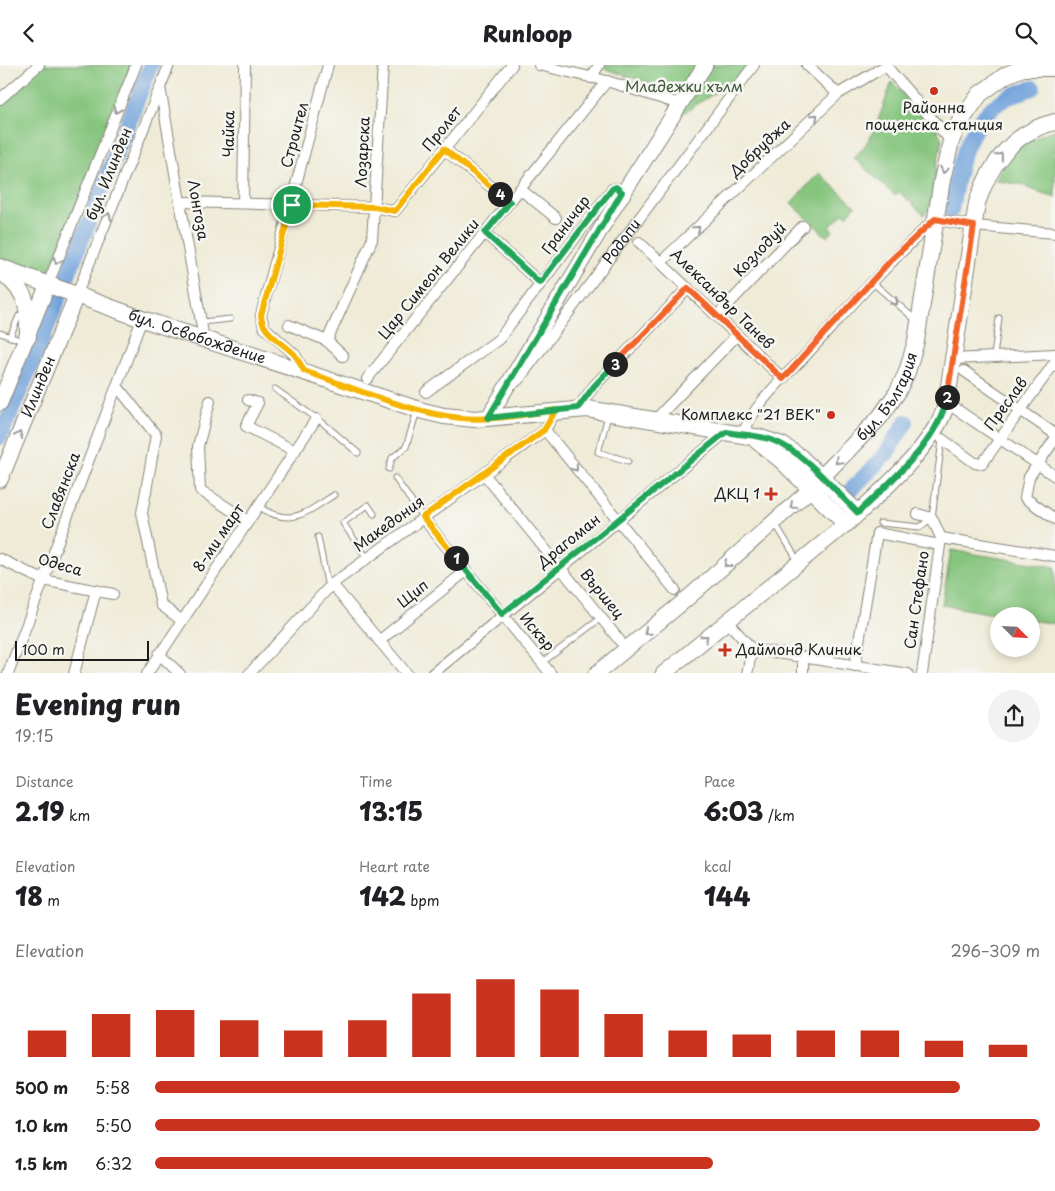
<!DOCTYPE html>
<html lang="en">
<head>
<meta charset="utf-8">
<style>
	:root { --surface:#fff; --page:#f2f2f2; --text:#202124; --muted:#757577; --accent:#c8321e }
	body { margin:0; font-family:"Playpen Sans",sans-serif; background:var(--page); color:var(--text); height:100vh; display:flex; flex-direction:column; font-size:19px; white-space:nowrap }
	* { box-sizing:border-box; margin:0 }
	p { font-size:16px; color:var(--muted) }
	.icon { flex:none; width:28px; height:28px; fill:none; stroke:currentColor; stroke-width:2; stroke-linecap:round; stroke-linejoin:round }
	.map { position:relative; height:608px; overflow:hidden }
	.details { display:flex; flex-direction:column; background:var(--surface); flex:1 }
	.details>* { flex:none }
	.needle { width:32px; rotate:114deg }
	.fabs { position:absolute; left:990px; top:542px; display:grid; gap:10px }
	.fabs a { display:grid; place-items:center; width:50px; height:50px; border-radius:50%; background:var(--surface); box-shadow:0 2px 8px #0003; font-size:25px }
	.scale { position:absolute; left:15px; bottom:12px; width:134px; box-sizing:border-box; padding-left:5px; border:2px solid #1c1c1c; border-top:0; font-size:14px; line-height:18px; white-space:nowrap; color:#1c1c1c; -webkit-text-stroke:4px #f6f6f2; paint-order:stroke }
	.pin { position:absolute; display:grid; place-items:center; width:42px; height:42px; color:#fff; margin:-21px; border:2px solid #fff; border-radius:50%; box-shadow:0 1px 5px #0007 }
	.km { position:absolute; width:25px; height:25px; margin:-12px; border-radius:50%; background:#222; color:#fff; font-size:14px; line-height:25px; text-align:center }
	.round { display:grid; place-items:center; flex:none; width:52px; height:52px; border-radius:26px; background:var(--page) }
	.headline { display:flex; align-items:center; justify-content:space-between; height:85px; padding:0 15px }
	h1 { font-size:28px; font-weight:800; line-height:38px }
	.figures { display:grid; grid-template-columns:repeat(3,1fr); gap:8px; height:85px; padding:5px 15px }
	.figures div { display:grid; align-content:center }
	.figures b { font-size:25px; font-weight:800 }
	.figures small { font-size:14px; font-weight:400 }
	.figures p { font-size:14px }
	.chart { height:140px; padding:10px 15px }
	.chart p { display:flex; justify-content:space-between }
	.chart svg { width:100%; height:90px; margin-top:5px; stroke:var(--accent); stroke-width:6 }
	ul { padding:0 15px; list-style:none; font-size:16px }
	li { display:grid; grid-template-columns:80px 60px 1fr; align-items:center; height:38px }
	li i { height:12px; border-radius:6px; background:var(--accent) }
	header { display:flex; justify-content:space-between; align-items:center; height:65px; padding:0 15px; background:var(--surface); font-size:22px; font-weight:800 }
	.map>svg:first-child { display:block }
	.park { fill:#85c57d; stroke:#50704c }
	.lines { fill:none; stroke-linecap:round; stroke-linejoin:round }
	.river { stroke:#6fa1da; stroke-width:16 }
	.lane-casing { stroke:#86847a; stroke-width:7 }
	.street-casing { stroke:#86847a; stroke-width:12 }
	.secondary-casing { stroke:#86847a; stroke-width:17 }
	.primary-casing { stroke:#86847a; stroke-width:18 }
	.lane { stroke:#fff; stroke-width:5 }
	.street { stroke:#fff; stroke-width:10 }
	.secondary { stroke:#fff; stroke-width:15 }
	.primary { stroke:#fff; stroke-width:16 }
	.oneway { stroke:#999 }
	.split-1-casing { stroke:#fff; stroke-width:10 }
	.split-2-casing { stroke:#fff; stroke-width:10 }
	.split-3-casing { stroke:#fff; stroke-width:10 }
	.split-4-casing { stroke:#fff; stroke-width:10 }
	.split-5-casing { stroke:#fff; stroke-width:10 }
	.split-1 { stroke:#f5b400; stroke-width:6 }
	.split-2 { stroke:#22a559; stroke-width:6 }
	.split-3 { stroke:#f0652b; stroke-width:6 }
	.split-4 { stroke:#22a559; stroke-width:6 }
	.split-5 { stroke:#f5b400; stroke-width:6 }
	.poi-dot { fill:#c8321e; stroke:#f6f6f2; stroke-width:2 }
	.labels { text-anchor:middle; stroke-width:5; stroke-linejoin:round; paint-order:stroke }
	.park-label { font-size:15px; fill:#41573e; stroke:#f6f6f2 }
	.poi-label { font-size:15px; fill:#1c1c1c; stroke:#f6f6f2; text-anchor:end }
	.street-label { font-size:15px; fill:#1c1c1c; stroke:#f6f6f2 }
</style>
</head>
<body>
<header><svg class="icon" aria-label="back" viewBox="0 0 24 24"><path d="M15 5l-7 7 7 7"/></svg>Runloop<svg class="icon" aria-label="search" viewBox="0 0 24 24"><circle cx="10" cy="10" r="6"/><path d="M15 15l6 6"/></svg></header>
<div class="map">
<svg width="1055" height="609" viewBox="0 0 1055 609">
	<rect width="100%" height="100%" fill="#f6f6f2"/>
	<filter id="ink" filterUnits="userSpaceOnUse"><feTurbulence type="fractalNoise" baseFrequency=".02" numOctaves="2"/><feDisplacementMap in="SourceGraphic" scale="10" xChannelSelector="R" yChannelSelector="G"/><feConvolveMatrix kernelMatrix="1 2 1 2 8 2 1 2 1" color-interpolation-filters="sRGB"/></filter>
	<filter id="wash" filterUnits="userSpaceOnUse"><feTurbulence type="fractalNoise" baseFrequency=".0096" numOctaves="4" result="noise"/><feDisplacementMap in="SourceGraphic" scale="20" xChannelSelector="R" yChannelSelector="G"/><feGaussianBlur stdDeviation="1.12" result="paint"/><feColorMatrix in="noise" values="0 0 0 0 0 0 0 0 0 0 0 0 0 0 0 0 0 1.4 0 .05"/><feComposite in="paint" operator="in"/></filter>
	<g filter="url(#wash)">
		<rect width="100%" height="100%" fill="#efebd7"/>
		<path class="park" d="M 42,0 L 132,0 L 47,211 L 0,193 L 0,39 Z
			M 593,0 L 754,0 L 749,6 L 677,52 L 658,21 Z
			M 892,17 L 934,59 L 942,74 L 929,143 L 924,150 L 899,127 L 895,131 L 853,92 C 872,82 884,37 892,17 Z
			M 1055,65 L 1055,132 L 1027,123 L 1026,120 L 996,116 C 1003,88 1030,73 1055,65 Z
			M 819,108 L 855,141 L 847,151 L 843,148 L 830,162 L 833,166 L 827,172 L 791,138 Z
			M 951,485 L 1055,502 L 1055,559 L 1031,555 L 1031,551 L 1006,551 L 942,540 Z"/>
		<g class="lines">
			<path class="river" d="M 951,145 C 957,106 967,54 1005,34 C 1013,29 1024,26 1033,23
				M 0,372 L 42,275 L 151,0
				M 852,424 L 886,389 L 906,357"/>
		</g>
	</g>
	<g filter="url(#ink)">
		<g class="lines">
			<defs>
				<path id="lane" d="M 872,217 L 917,256
					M 202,257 L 230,254
					M 0,268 L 23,276
					M 10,272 L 19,251
					M 994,291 L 999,253
					M 275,324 L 323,358 L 358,388
					M 608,351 L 598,387 L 628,396
					M 389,404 L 392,393 L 406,382 L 417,346
					M 395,413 L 423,453
					M 258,441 C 290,463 306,448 334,430
					M 775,458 L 798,496
					M 880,458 L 920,462 L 932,453 L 942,375
					M 318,472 L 328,523
					M 367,493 L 343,458 L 368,440 L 374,449
					M 543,597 L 601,553"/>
				<g id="street">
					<path d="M 539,0 L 607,16 L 679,39"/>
					<path d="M 807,0 L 838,29"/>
					<path d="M 886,1 L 951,76"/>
					<path d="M 591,13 L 599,0"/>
					<path d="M 160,22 L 204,274"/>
					<path d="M 0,34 L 39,0"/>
					<path d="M 444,84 L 510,137"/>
					<path d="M 520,124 L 556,153"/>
					<path d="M 182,137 L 375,142 L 395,146 L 512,0"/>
					<path d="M 243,138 L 245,0"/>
					<path d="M 485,168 L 540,218"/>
					<path d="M 639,177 L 783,314"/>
					<path d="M 661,197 L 838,29 L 887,0"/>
					<path d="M 48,219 L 136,0"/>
					<path d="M 77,229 L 169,0"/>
					<path d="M 717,251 L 803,161"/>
					<path d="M 289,260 L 327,276 L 343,291"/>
					<path d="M 327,276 L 372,175 L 383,0"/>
					<path d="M 954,294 L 1055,289"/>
					<path d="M 304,306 L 295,290 L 264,262 L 261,250 L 328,0"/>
					<path d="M 964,306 L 1055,369"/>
					<path d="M 367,314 L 607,16"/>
					<path id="s1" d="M 514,318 L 519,314 L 754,0"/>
					<path d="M 117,321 L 156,370 L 142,448 L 161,540 L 181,555"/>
					<path d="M 426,327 L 499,274 L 612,124 L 616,123 L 622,127 L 622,130"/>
					<path d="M 248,335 L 258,338 L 246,361 L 295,386"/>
					<path d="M 210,336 L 198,381 L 200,425 L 248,456"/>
					<path d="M 953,342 L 1055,411"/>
					<path d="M 578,343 L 594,321 L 688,223"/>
					<path d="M 655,355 L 737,270"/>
					<path d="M 545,365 L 675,525"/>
					<path d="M 743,371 C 750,342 786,311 806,290 C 848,244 889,197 935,154 L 974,161 L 1055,168"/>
					<path d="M 942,374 L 975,398 L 982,399 L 1055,297"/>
					<path d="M 1055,374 L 1029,412 L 1025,433 L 1055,454"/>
					<path d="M 484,409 L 620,576"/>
					<path d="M 918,449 L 932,453 L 941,473 L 922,609"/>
					<path d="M 423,453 L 551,609"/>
					<path d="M 941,473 L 1055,491"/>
					<path d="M 0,494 L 43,515 L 113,529"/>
					<path d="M 332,519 L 407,609"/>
					<path d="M 726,555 L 752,584 L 908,609"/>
					<path d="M 379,576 L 466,506"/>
					<path d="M 159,589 L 180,609"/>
					<path d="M 855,601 L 877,468 L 940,480"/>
					<path d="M 8,609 L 142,254"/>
					<path d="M 74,609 L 96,525"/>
					<path d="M 147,609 L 316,354"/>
					<path d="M 249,609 L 332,519 L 545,365 L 556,345"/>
					<path d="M 432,609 L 726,367"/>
					<path d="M 747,609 L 752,584"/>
					<path d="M 803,609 L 803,592"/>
				</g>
				<g id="secondary">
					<path d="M 0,338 L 48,219"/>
					<path d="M 488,353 L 608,152 L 705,0"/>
					<path id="s2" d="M 0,415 L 77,229"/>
					<path d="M 596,609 L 689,532 L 811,424"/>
					<path d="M 663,609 L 846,459"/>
				</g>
				<g id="primary">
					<path id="s3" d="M 0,202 L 142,254 L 423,346 L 444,351 L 475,354 L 587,344 L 761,373 L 782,380 L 800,392 L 858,448"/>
					<path d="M 0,205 C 28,231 28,234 28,272"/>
					<path d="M 757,376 L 781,395 L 846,459 C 877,431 935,380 946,340 L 977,138 C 990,99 1012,67 1055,57"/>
					<path id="s4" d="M 814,420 L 880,352 L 897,328 L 907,307 L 916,276 L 942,115 L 951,76 L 958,60 L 980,29 L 1006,10 L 1023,3 L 1055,3"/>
				</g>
			</defs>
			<use href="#lane" class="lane-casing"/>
			<use href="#street" class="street-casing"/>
			<use href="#secondary" class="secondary-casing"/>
			<use href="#primary" class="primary-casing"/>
			<use href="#lane" class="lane"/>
			<use href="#street" class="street"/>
			<use href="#secondary" class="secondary"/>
			<use href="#primary" class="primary"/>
		</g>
		<defs><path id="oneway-chevron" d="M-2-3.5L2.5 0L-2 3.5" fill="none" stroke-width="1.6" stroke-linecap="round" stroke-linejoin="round" transform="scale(1.25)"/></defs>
		<g class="oneway">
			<use href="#oneway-chevron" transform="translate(117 45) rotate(112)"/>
			<use href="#oneway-chevron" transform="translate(815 52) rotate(-44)"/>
			<use href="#oneway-chevron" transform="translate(1000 91) rotate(-52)"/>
			<use href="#oneway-chevron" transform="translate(944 105) rotate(103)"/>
			<use href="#oneway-chevron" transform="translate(108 151) rotate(-68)"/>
			<use href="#oneway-chevron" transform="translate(697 164) rotate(-43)"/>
			<use href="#oneway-chevron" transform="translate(57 196) rotate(112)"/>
			<use href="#oneway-chevron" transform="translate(895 237) rotate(41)"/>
			<use href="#oneway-chevron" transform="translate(19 370) rotate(-68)"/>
			<use href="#oneway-chevron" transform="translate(838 396) rotate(134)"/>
			<use href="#oneway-chevron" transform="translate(575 403) rotate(51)"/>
			<use href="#oneway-chevron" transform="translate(793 441) rotate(138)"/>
			<use href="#oneway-chevron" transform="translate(727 499) rotate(139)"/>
			<use href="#oneway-chevron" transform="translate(647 567) rotate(141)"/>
			<use href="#oneway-chevron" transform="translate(705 573) rotate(-40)"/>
		</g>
	</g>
	<g class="lines" filter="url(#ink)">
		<defs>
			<path id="split-1" d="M 292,140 L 261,250 C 262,268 282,277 294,289 C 298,294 301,300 304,306 C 352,322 410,348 461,353 C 492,356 525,349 556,345 L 544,365 L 423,452 L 456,493"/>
			<path id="split-2" d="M 456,493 L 502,549 L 726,367 C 741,370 758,370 772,375 C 806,388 833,424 858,448 C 889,417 939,377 947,332"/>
			<path id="split-3" d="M 615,299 L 688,223 L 783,314 L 891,195 L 935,154 L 974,161 L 947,332"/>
			<path id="split-4" d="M 500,129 L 510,137 L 485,168 L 540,218 L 612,124 L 616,122 L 622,127 L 488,353 L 578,343 L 594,321 L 615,299"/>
			<path id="split-5" d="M 292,140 L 375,142 L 395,146 L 444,84 L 500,129"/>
		</defs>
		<use href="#split-1" class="split-1-casing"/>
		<use href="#split-2" class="split-2-casing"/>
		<use href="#split-3" class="split-3-casing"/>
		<use href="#split-4" class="split-4-casing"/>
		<use href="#split-5" class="split-5-casing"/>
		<use href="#split-1" class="split-1"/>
		<use href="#split-2" class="split-2"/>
		<use href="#split-3" class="split-3"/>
		<use href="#split-4" class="split-4"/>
		<use href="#split-5" class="split-5"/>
	</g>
	<g class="poi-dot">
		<circle cx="934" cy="26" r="5"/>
		<circle cx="831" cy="350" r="5"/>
		<path d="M768.5 421.5h5v5h5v5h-5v5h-5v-5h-5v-5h5z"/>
		<path d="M722.5 577.5h5v5h5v5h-5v5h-5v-5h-5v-5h5z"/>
	</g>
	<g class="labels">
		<g class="park-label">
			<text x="684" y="27">Младежки хълм</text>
		</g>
		<g class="poi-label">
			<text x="934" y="48" text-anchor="middle">Районна<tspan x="934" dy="17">пощенска станция</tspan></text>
			<text x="821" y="355">Комплекс "21 ВЕК"</text>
			<text x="760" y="434">ДКЦ 1</text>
			<text x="736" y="590" text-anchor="start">Даймонд Клиник</text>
		</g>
		<g class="street-label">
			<text transform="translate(442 64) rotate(-51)" y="5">Пролет</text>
			<text transform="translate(229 69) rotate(-89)" y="5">Чайка</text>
			<text transform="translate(295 70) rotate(-75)" y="5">Строител</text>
			<text transform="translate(760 83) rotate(-43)" y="5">Добруджа</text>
			<text transform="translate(363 87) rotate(-87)" y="5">Лозарска</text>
			<text transform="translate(109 109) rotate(-68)" y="5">бул. Илинден</text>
			<text transform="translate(198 145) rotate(80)" y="5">Лонгоза</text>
			<text transform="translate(566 160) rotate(-53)" y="5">Граничар</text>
			<text dy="5" stroke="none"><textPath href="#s1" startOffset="178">Родопи</textPath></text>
			<text transform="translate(760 185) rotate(-46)" y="5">Козлодуй</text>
			<text transform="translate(429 214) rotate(-51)" y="5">Цар Симеон Велики</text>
			<text transform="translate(722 234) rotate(44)" y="5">Александър Танев</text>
			<text dy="5" stroke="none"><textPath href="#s3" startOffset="209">бул. Освобождение</textPath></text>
			<text dy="5" stroke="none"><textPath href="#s2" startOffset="101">Илинден</textPath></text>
			<text dy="5" stroke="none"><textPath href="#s4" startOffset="116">бул. България</textPath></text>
			<text transform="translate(1006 339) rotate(-54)" y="5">Преслав</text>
			<text transform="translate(61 426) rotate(-69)" y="5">Славянска</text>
			<text transform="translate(389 459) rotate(-36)" y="5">Македония</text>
			<text transform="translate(219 473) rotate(-56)" y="5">8-ми март</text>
			<text transform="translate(569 476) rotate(-39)" y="5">Драгоман</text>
			<text transform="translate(60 500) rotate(16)" y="5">Одеса</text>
			<text transform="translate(413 529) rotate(-39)" y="5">Щип</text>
			<text transform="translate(602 529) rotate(51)" y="5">Вършец</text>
			<text transform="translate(917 535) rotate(-82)" y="5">Сан Стефано</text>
			<text transform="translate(537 567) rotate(50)" y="5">Искър</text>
		</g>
	</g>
</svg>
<div class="fabs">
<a><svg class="needle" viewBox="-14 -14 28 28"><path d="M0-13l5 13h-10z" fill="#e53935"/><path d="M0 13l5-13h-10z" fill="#757577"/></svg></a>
</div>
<div class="scale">100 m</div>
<div class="pin" style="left:292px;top:140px;background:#1e9e55"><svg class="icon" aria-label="arrive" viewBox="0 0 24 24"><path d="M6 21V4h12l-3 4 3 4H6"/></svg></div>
<b class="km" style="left:456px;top:493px">1</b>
<b class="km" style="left:947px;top:332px">2</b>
<b class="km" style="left:615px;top:299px">3</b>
<b class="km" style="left:500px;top:129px">4</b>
</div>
<section class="details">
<div class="headline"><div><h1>Evening run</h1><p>19:15</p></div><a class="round"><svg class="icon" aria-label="share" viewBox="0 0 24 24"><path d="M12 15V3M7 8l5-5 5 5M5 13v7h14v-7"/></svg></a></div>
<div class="figures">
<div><p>Distance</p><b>2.19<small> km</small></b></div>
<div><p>Time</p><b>13:15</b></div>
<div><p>Pace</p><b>6:03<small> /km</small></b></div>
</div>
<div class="figures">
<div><p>Elevation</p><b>18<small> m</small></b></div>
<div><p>Heart rate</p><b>142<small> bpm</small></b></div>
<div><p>kcal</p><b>144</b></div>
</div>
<div class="chart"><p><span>Elevation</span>296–309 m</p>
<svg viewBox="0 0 160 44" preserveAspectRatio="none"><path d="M5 44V31M15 44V23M25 44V21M35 44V26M45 44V31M55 44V26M65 44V13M75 44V6M85 44V11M95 44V23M105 44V31M115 44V33M125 44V31M135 44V31M145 44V36M155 44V38"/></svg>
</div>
<ul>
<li><b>500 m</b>5:58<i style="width:91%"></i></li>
<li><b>1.0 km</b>5:50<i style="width:100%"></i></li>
<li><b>1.5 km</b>6:32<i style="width:63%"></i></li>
</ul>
</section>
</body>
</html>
